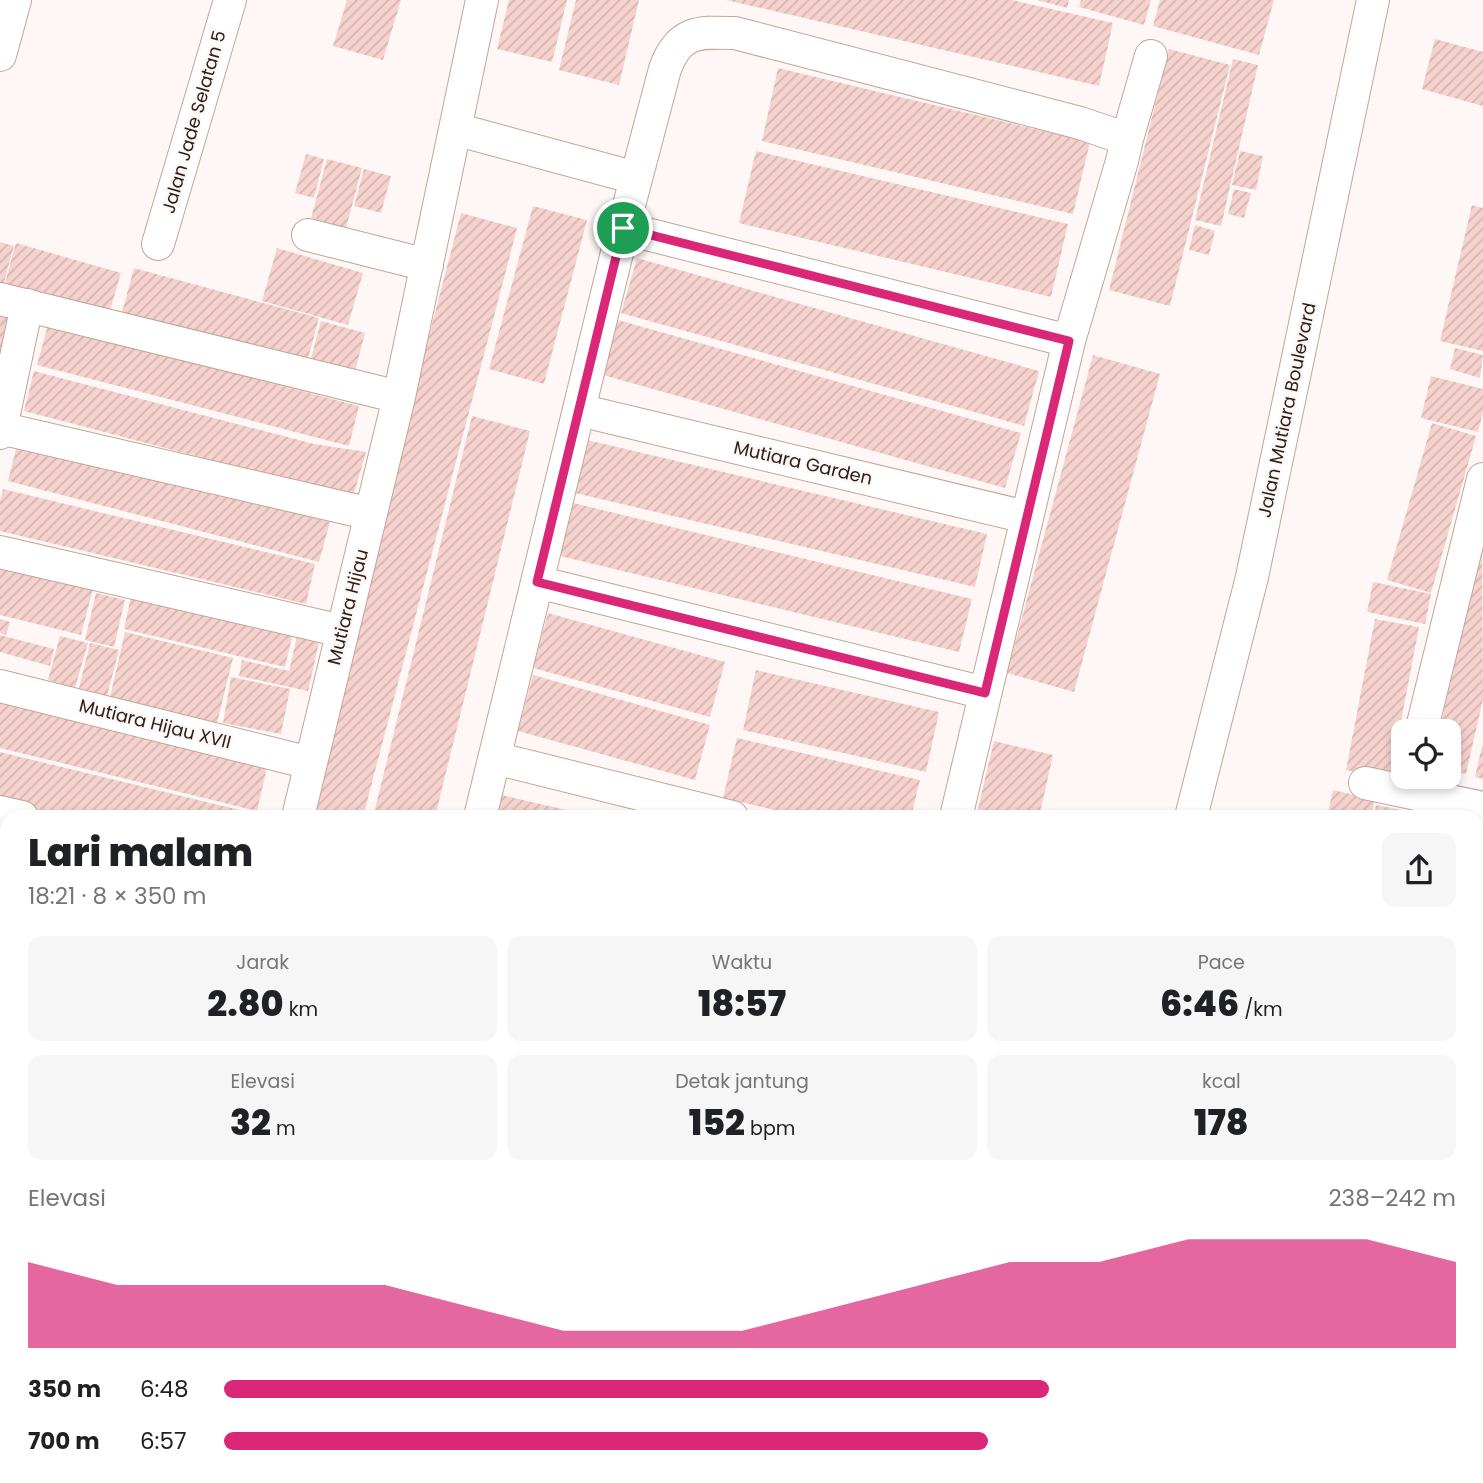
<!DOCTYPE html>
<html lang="id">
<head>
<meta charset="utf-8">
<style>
	:root { --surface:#fff; --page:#f6f6f6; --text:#202124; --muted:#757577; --accent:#db2777 }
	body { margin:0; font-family:Poppins,sans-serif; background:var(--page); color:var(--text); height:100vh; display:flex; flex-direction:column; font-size:26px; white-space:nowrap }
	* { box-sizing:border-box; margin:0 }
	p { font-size:23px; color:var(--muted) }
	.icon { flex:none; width:38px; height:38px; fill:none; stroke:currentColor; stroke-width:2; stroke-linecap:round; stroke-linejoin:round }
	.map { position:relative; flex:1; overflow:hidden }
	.sheet { position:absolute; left:0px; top:810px; width:1484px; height:674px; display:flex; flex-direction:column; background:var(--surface); border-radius:21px 21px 0 0; box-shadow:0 4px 10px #0003 }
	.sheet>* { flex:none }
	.buttons { position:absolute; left:1391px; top:719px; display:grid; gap:14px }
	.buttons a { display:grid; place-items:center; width:70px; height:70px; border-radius:14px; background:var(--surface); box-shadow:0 4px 10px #0003; font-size:35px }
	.pin { position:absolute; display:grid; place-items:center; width:60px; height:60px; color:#fff; margin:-30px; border:4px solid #fff; border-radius:50%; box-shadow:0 2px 7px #0007 }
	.round { display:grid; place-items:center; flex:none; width:74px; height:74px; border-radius:14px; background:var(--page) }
	.headline { display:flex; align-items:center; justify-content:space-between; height:119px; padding:0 28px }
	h1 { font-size:38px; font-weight:800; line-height:52px }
	.metrics { display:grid; grid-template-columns:repeat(3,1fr); gap:10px; height:119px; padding:7px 28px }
	.metrics div { display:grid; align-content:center; border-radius:14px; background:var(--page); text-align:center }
	.metrics b { font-size:35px; font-weight:800 }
	.metrics small { font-size:19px; font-weight:400 }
	.metrics p { font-size:19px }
	.chart { height:196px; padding:14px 28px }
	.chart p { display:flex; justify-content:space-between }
	.chart svg { width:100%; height:126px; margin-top:7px; fill:var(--accent); opacity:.7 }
	ul { padding:0 28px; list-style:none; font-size:23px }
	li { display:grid; grid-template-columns:112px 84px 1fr; align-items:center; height:52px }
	li i { height:18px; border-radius:9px; background:var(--accent) }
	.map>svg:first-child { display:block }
	.building { fill:url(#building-hatch) }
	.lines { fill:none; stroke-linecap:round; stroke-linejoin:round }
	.minor-casing { stroke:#c4a598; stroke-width:34 }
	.minor { stroke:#fff; stroke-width:32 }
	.route-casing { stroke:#fff; stroke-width:14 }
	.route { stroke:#db2777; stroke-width:9 }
	.labels { text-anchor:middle; stroke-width:5; stroke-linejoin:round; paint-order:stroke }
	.street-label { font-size:18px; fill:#291e19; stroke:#fef7f5 }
</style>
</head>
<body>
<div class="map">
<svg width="1483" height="1483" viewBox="0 0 1483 1483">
	<defs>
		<pattern id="building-hatch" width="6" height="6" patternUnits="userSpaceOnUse" patternTransform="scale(1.75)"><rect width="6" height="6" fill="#f6d2ce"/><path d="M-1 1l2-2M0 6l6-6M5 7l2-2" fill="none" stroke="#d3b4b0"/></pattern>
	</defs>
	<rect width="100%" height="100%" fill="#fef7f5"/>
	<path class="building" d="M 347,0 L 401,0 L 383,60 L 333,46 Z
		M 509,0 L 567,0 L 552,62 L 497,49 Z
		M 576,0 L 639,0 L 619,85 L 559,70 Z
		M 726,0 L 1012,0 L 1113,23 L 1099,86 Z
		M 1037,0 L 1069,0 L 1067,8 Z
		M 1081,0 L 1151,0 L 1144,25 L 1079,7 Z
		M 1160,0 L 1274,0 L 1259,55 L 1153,26 Z
		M 1435,39 L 1483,52 L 1483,106 L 1422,89 Z
		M 1169,49 L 1230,65 L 1170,306 L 1109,290 Z
		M 1233,59 L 1258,65 L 1221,226 L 1195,220 Z
		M 778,68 L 1090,142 L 1073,214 L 762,141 Z
		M 756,151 L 1068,224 L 1051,297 L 739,223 Z
		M 1240,151 L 1263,156 L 1256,190 L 1232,185 Z
		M 306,154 L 324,159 L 314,198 L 295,193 Z
		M 327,159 L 362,168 L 346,228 L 311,218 Z
		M 364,169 L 391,176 L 381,213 L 354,206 Z
		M 1234,189 L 1251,193 L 1244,218 L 1228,214 Z
		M 1472,205 L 1483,208 L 1483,351 L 1440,341 Z
		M 533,206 L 587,220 L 544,384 L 489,369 Z
		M 461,213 L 517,228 L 509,259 L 363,817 L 304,817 Z
		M 1195,225 L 1215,231 L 1209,255 L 1189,250 Z
		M 0,242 L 14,246 L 1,293 L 0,293 Z
		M 16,243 L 121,273 L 108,317 L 4,286 Z
		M 277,248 L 363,273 L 348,325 L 262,301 Z
		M 637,258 L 1039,371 L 1024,426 L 621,313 Z
		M 134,268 L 319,318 L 306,366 L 121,316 Z
		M 0,309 L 11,311 L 1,356 L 0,356 Z
		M 618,320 L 1021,433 L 1005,488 L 603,375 Z
		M 321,321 L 365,333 L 354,375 L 310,362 Z
		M 48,325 L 359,406 L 349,446 L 37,365 Z
		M 1455,348 L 1483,355 L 1480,378 L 1450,369 Z
		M 1093,355 L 1160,374 L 1074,692 L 1007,673 Z
		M 34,371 L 314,444 L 366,452 L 353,497 L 24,411 Z
		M 1431,376 L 1483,389 L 1483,412 L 1478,432 L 1421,418 Z
		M 472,416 L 530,431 L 458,724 L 435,817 L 373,817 Z
		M 1432,423 L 1476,436 L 1431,593 L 1387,580 Z
		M 587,440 L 987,534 L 975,587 L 575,493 Z
		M 18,441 L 330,522 L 319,562 L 8,481 Z
		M 3,489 L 315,564 L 306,604 L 0,531 L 0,501 Z
		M 573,503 L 972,599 L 959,652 L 560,556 Z
		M 1482,544 L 1483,699 L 1466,774 L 1449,770 L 1449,732 L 1439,732 Z
		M 0,562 L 94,585 L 81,635 L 0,615 Z
		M 1373,582 L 1431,594 L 1425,624 L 1367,612 Z
		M 96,593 L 125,600 L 114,647 L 85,640 Z
		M 131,596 L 293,633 L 285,667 L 124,629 Z
		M 548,613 L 725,662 L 710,717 L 533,668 Z
		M 0,619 L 10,622 L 6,635 L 0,633 Z
		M 1375,619 L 1419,627 L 1390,779 L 1346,770 Z
		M 125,632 L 233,658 L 217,723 L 110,697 Z
		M 298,632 L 320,638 L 308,691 L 239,676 L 242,660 L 289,671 Z
		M 0,635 L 54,649 L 50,666 L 0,652 Z
		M 60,636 L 88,643 L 75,688 L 48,680 Z
		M 90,643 L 119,650 L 107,696 L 79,688 Z
		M 756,670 L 939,712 L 926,772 L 743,730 Z
		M 533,675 L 710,725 L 695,780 L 518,731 Z
		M 231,677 L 290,689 L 281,734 L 223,723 Z
		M 0,697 L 268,763 L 257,811 L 0,748 Z
		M 737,738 L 920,780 L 911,817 L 806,817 L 723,798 Z
		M 994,741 L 1053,755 L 1039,817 L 976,817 Z
		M 1482,746 L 1483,746 L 1483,779 L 1475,777 Z
		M 0,752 L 256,814 L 256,817 L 59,817 L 0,803 Z
		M 1333,790 L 1375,800 L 1371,817 L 1327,817 Z
		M 497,794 L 592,816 L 592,817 L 492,817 Z
		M 1376,805 L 1427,815 L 1427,817 L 1374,817 Z
		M 0,824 L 7,825 L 7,876 L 0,874 Z
		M 1477,827 L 1483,829 L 1483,860 L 1480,859 L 1478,868 Z
		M 0,881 L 7,883 L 7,933 L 0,932 Z
		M 1477,883 L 1483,884 L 1483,940 L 1477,939 Z
		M 0,956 L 7,958 L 7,1007 L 0,1005 Z
		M 0,1008 L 7,1010 L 7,1060 L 0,1058 Z
		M 1477,1067 L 1483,1068 L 1483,1098 L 1477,1097 Z
		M 0,1094 L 7,1096 L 7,1121 L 0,1120 Z
		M 0,1122 L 7,1124 L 7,1144 L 0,1142 Z
		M 0,1145 L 7,1146 L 7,1195 L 0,1193 Z
		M 0,1231 L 7,1233 L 7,1334 L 3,1349 L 0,1348 Z
		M 1477,1237 L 1483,1238 L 1483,1282 L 1477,1281 Z
		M 1477,1291 L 1483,1292 L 1483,1337 L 1477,1335 Z
		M 1477,1372 L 1483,1373 L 1483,1418 L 1477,1416 Z
		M 1477,1424 L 1483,1425 L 1483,1470 L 1477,1468 Z
		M 426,1477 L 532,1477 L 556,1482 L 425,1483 Z
		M 685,1477 L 849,1477 L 848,1483 L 706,1483 Z
		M 1172,1477 L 1214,1477 L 1213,1483 L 1170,1483 Z
		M 1269,1477 L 1357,1477 L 1377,1482 L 1268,1483 Z"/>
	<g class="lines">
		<defs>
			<path id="minor" d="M 0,55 L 15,0
				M 455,129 L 636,178
				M 1127,139 L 1151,56
				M 623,228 L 1069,341
				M 308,235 L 427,265
				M 158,244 L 230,0
				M 0,299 L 399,397
				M 579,410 L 1026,517
				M 0,428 L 371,514
				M 0,433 L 27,305
				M 0,552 L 342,631
				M 537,582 L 985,693
				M 0,686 L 310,763
				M 1421,732 L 1483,479
				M 495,758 L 732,817
				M 1365,783 L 1483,808
				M 0,812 L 22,817
				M 298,817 L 399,397 L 482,0
				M 480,817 L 623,228 L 665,69 C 679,30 699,32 735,33 L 1080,123 L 1127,139 L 1122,161 L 1069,341 L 956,817
				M 1191,817 L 1252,577 L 1373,0
				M 0,943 L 7,945
				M 1477,1001 L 1483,1002
				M 0,1072 L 7,1074
				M 1477,1161 L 1483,1145
				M 1477,1207 L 1483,1209
				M 0,1211 L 7,1213
				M 1477,1357 L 1483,1358
				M 0,1437 L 7,1430
				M 246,1477 L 281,1483
				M 399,1477 L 399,1483
				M 603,1477 L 628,1483
				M 1424,1477 L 1449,1483
				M 871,1483 L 872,1477
				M 1045,1483 L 1047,1477
				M 1245,1483 L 1247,1477"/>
		</defs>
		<use href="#minor" class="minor-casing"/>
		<use href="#minor" class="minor"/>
	</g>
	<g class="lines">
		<defs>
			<path id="route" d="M 623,228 L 1069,341 L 985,693 L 537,582 Z"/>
		</defs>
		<use href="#route" class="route-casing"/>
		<use href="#route" class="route"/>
	</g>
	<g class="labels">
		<g class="street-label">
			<text transform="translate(194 122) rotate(-74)" y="6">Jalan Jade Selatan 5</text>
			<text transform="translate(1287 410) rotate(-78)" y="6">Jalan Mutiara Boulevard</text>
			<text transform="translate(803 463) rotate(13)" y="6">Mutiara Garden</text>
			<text transform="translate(348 607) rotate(-76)" y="6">Mutiara Hijau</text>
			<text transform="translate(155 724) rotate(14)" y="6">Mutiara Hijau XVII</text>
		</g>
	</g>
</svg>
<div class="buttons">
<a><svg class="icon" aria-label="locate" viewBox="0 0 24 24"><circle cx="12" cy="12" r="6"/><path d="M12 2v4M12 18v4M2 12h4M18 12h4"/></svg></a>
</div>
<div class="pin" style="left:623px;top:228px;background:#1e9e55"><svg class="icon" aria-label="arrive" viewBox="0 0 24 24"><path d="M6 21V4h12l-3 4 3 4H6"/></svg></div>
<section class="sheet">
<div class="headline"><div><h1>Lari malam</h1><p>18:21 · 8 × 350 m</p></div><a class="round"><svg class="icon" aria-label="share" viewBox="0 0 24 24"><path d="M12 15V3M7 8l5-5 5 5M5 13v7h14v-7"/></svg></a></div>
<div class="metrics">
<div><p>Jarak</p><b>2.80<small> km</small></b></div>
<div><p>Waktu</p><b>18:57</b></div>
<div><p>Pace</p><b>6:46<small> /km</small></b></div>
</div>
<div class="metrics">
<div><p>Elevasi</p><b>32<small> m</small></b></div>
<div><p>Detak jantung</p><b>152<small> bpm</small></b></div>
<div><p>kcal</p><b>178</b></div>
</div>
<div class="chart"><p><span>Elevasi</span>238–242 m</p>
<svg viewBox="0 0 160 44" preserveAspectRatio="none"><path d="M0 44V14L10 22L20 22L30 22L40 22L50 30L60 38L70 38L80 38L90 30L100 22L110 14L120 14L130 6L140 6L150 6L160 14V44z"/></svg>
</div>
<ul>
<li><b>350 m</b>6:48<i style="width:67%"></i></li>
<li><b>700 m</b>6:57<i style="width:62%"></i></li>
</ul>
</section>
</div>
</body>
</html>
